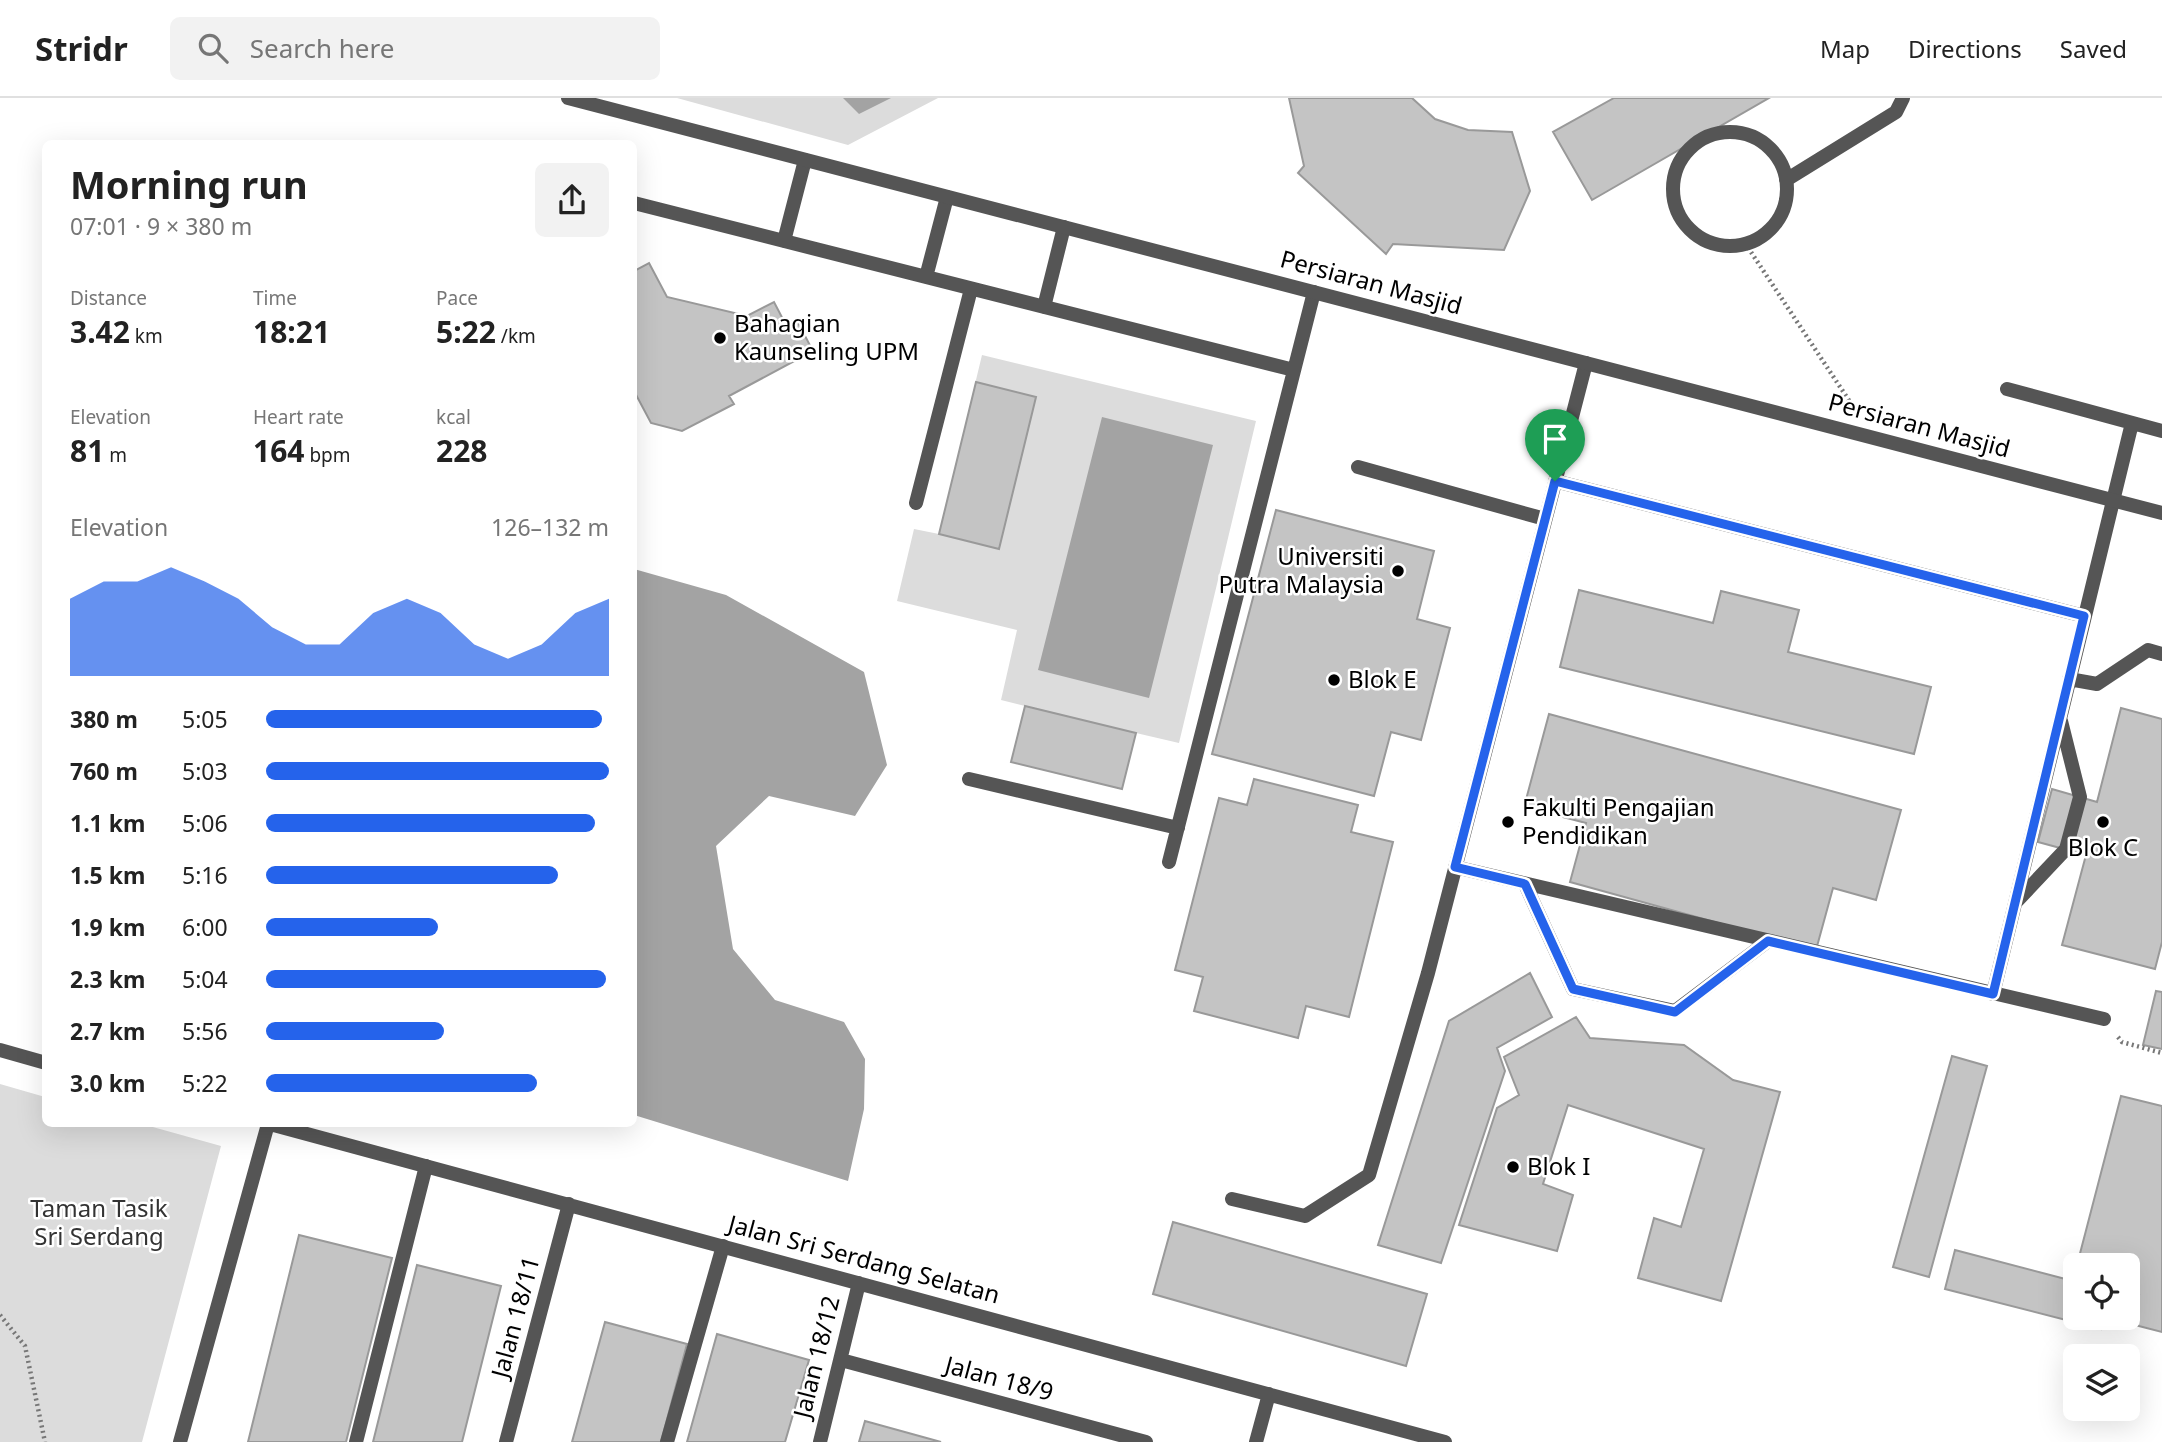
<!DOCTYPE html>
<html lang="en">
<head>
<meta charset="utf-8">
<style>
	:root { --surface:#fff; --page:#f2f2f2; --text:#222; --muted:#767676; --line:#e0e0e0; --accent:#2563eb }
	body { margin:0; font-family:"Noto Sans",sans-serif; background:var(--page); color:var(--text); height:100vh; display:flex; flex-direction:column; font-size:26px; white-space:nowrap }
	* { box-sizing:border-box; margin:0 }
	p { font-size:23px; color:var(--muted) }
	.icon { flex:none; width:38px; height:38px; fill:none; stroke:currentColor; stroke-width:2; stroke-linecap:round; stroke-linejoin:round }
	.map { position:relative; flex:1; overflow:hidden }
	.side { position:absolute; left:42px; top:42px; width:595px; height:987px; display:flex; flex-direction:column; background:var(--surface); border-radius:10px; box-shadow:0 7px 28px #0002 }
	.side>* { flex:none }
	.buttons { position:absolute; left:2063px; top:1155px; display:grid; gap:14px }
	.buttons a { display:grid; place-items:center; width:77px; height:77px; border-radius:10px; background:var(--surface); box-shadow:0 7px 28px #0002; font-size:35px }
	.pin { position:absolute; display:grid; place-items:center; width:60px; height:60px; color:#fff; margin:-72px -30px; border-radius:50% 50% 50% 0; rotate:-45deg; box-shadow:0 0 7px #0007 }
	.pin .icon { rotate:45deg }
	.round { display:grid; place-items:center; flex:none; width:74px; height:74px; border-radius:10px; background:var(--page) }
	.summary { display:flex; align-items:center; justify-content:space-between; height:119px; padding:0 28px }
	h1 { font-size:38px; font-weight:700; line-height:52px }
	.figures { display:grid; grid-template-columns:repeat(3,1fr); gap:10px; height:119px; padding:7px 28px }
	.figures div { display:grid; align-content:center }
	.figures b { font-size:30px; font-weight:700 }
	.figures small { font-size:19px; font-weight:400 }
	.figures p { font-size:19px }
	.chart { height:196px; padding:14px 28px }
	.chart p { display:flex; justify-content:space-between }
	.chart svg { width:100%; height:126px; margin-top:7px; fill:var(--accent); opacity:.7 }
	ul { padding:0 28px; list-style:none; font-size:23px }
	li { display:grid; grid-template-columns:112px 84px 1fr; align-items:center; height:52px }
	li i { height:18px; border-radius:9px; background:var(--accent) }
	header { display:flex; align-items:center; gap:42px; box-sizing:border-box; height:98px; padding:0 35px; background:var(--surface); border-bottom:2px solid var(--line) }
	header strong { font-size:33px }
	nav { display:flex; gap:38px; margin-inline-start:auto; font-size:24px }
	.search { width:490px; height:63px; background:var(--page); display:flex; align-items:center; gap:18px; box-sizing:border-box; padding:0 24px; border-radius:10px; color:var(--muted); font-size:26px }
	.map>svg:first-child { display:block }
	.green { fill:#dcdcdc }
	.water { fill:#a3a3a3 }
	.building { fill:#c4c4c4; stroke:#999; stroke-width:2 }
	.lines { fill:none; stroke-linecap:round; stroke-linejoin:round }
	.path { stroke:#777; stroke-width:4.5; stroke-dasharray:2 3.5; stroke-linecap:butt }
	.service { stroke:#555; stroke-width:14 }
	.minor { stroke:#555; stroke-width:14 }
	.tertiary { stroke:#555; stroke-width:14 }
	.route-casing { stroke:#fff; stroke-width:14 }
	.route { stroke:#2563eb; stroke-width:9 }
	.poi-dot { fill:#000; stroke:#fff; stroke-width:2.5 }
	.labels { text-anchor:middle; stroke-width:5; stroke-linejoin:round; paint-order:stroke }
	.street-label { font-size:24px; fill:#000; stroke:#fff }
	.poi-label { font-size:24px; fill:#000; stroke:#fff; text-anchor:start }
	.park-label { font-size:24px; fill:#333; stroke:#fff }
</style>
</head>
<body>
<header>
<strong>Stridr</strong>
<div class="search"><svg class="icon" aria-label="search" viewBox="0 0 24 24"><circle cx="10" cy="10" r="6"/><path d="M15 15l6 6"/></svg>Search here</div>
<nav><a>Map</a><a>Directions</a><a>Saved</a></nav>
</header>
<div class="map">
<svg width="2162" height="1344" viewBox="0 0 2162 1344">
	<rect width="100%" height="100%" fill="#fff"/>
	<path class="green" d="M 677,0 L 938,0 L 848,47 Z
		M 982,257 L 1256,323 L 1179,645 L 1136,635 L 1122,691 L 1011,664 L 1025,608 L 1001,602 L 1017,532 L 897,503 L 914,431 L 939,436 Z
		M 0,986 L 45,999 L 46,1026 L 142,1026 L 221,1048 L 142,1344 L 0,1344 Z"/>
	<path class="water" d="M 843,0 L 891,0 L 859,16 Z
		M 1102,319 L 1213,347 L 1149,600 L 1038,572 Z
		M 634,471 L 726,497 L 864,574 L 887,667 L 855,718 L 769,698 L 716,748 L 733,851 L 775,902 L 844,924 L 865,961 L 864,1011 L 848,1083 L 634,1017 Z"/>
	<path class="building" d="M 1289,0 L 1412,0 L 1435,21 L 1468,32 L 1512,34 L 1530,93 L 1504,152 L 1393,146 L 1386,156 L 1298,75 L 1304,68 Z
		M 1614,0 L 1769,0 L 1592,102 L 1553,34 Z
		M 649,165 L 667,199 L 747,218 L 774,204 L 786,227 L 796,221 L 813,253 L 729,298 L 734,306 L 682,333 L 651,325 L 634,293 L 634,173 Z
		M 976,284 L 1036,299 L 999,451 L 939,436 Z
		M 1276,412 L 1434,453 L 1417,521 L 1450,530 L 1421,642 L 1391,634 L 1374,698 L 1212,656 Z
		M 1579,492 L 1713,525 L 1721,493 L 1799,512 L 1788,554 L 1931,589 L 1914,656 L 1560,569 Z
		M 1025,608 L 1136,635 L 1122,691 L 1011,664 Z
		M 2121,610 L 2162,621 L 2162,844 L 2155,871 L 2062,847 L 2086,757 L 2038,744 L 2052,691 L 2097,704 Z
		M 1549,616 L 1901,712 L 1876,802 L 1833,790 L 1816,852 L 1570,784 L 1586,725 L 1524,709 Z
		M 1254,681 L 1358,707 L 1351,734 L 1393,744 L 1349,919 L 1306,908 L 1298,940 L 1194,913 L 1203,879 L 1175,872 L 1219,700 L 1247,707 Z
		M 1530,875 L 1552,919 L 1497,950 L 1505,973 L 1441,1165 L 1378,1147 L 1449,923 Z
		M 2156,893 L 2162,894 L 2162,951 L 2143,947 Z
		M 1576,919 L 1590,940 L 1684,947 L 1733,982 L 1780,994 L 1721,1203 L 1638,1180 L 1654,1120 L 1681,1129 L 1704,1051 L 1568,1007 L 1543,1086 L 1573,1097 L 1557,1153 L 1459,1127 L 1497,1010 L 1519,997 L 1504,959 Z
		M 1952,958 L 1987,968 L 1929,1179 L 1893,1169 Z
		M 2121,998 L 2162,1008 L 2162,1234 L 2131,1226 L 2139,1197 L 2128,1195 L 2128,1167 L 2077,1167 Z
		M 1173,1124 L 1427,1196 L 1406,1268 L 1153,1196 Z
		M 299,1137 L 392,1160 L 346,1344 L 248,1344 Z
		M 1955,1152 L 2073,1183 L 2076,1174 L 2076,1220 L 2104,1220 L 2101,1231 L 1945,1191 Z
		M 417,1167 L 501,1188 L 462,1344 L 373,1344 Z
		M 605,1224 L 687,1246 L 661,1344 L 572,1344 Z
		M 717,1236 L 809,1262 L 785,1344 L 687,1344 Z
		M 865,1323 L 941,1344 L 859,1344 Z"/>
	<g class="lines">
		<path class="path" d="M 1745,145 L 1854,310
			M 2118,939 L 2122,944 L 2162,955
			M 0,1217 L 25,1248 L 45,1344"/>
		<path class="service" d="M1673 91a57 57 0 1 1 114 0a57 57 0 1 1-114 0Z
			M 1786,82 L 1896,14 L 1903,0
			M 634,105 L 1294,272
			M 784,143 L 805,62
			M 926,179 L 947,99
			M 1044,209 L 1064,129
			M 2007,291 L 2162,333
			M 1358,369 L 1545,421
			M 1555,383 L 2084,518
			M 916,405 L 971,191
			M 2069,581 L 2097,586 L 2148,552 L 2162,556
			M 969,681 L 1178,730
			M 1169,764 L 1314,194
			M 1455,769 L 2104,921
			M 1525,786 L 1573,891 L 1675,913 L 1768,843
			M 2017,803 L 2066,751 L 2080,699 L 2061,623
			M 1993,896 L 2132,325
			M 1232,1101 L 1305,1118 L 1369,1077 L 1428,875 L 1586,265
			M 356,1344 L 426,1068
			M 667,1344 L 723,1148"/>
		<path class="minor" d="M 0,952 L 46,965
			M 270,1026 L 1445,1344
			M 841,1262 L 1146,1344
			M 180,1344 L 268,1026
			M 506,1344 L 569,1106
			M 820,1344 L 859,1185
			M 1256,1344 L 1269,1296"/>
		<path class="tertiary" d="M 568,0 L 2162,415"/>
	</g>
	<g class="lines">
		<defs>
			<path id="route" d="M 1555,383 L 2084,518 L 1993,896 L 1768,843 L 1675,914 L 1573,891 L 1525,786 L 1455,769 Z"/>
		</defs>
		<use href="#route" class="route-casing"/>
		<use href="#route" class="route"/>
	</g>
	<g class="poi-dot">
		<circle cx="720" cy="240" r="7"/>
		<circle cx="1398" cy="473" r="7"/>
		<circle cx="1334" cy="582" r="7"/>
		<circle cx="1508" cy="724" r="7"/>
		<circle cx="2103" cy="724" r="7"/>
		<circle cx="1513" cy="1069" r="7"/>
	</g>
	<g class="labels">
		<g class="street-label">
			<text transform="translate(1371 185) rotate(15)" y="8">Persiaran Masjid</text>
			<text transform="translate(1919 328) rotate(15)" y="8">Persiaran Masjid</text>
			<text transform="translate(864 1162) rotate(15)" y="8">Jalan Sri Serdang Selatan</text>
			<text transform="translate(516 1219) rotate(-75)" y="8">Jalan 18/11</text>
			<text transform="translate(817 1259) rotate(-76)" y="8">Jalan 18/12</text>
			<text transform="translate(999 1281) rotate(15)" y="8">Jalan 18/9</text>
		</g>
		<g class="poi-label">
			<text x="734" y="234">Bahagian<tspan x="734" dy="28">Kaunseling UPM</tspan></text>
			<text x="1384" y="467" text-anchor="end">Universiti<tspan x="1384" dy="28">Putra Malaysia</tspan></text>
			<text x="1348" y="590">Blok E</text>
			<text x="1522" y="718">Fakulti Pengajian<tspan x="1522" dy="28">Pendidikan</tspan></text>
			<text x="2103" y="758" text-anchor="middle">Blok C</text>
			<text x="1527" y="1077">Blok I</text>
		</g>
		<g class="park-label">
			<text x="99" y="1119">Taman Tasik<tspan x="99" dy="28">Sri Serdang</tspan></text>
		</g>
	</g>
</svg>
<div class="buttons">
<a><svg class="icon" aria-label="locate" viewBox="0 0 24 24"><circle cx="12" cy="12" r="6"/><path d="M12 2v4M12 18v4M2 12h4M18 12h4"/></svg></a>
<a><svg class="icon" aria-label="layers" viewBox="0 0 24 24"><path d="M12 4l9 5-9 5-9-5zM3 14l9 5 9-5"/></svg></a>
</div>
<div class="pin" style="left:1555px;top:383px;background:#1e9e55"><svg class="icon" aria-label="arrive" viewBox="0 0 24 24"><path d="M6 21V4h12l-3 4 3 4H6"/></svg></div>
<section class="side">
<div class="summary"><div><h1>Morning run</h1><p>07:01 · 9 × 380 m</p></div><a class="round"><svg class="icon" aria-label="share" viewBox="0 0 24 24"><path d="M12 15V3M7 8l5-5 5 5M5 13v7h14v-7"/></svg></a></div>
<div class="figures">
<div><p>Distance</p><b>3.42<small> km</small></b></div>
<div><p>Time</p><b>18:21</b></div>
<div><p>Pace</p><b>5:22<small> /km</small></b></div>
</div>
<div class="figures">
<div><p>Elevation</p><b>81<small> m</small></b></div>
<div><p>Heart rate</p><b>164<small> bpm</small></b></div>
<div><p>kcal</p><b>228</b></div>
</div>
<div class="chart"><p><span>Elevation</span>126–132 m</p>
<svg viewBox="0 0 160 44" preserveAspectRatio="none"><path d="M0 44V17L10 11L20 11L30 6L40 11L50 17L60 27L70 33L80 33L90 22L100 17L110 22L120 33L130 38L140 33L150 22L160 17V44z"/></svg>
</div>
<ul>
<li><b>380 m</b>5:05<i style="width:98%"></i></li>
<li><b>760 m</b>5:03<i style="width:100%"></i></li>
<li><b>1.1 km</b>5:06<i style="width:96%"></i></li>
<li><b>1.5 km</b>5:16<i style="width:85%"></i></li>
<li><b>1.9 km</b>6:00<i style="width:50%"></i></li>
<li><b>2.3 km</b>5:04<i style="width:99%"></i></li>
<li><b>2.7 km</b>5:56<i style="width:52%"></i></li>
<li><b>3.0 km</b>5:22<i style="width:79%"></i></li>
</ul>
</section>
</div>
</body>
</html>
